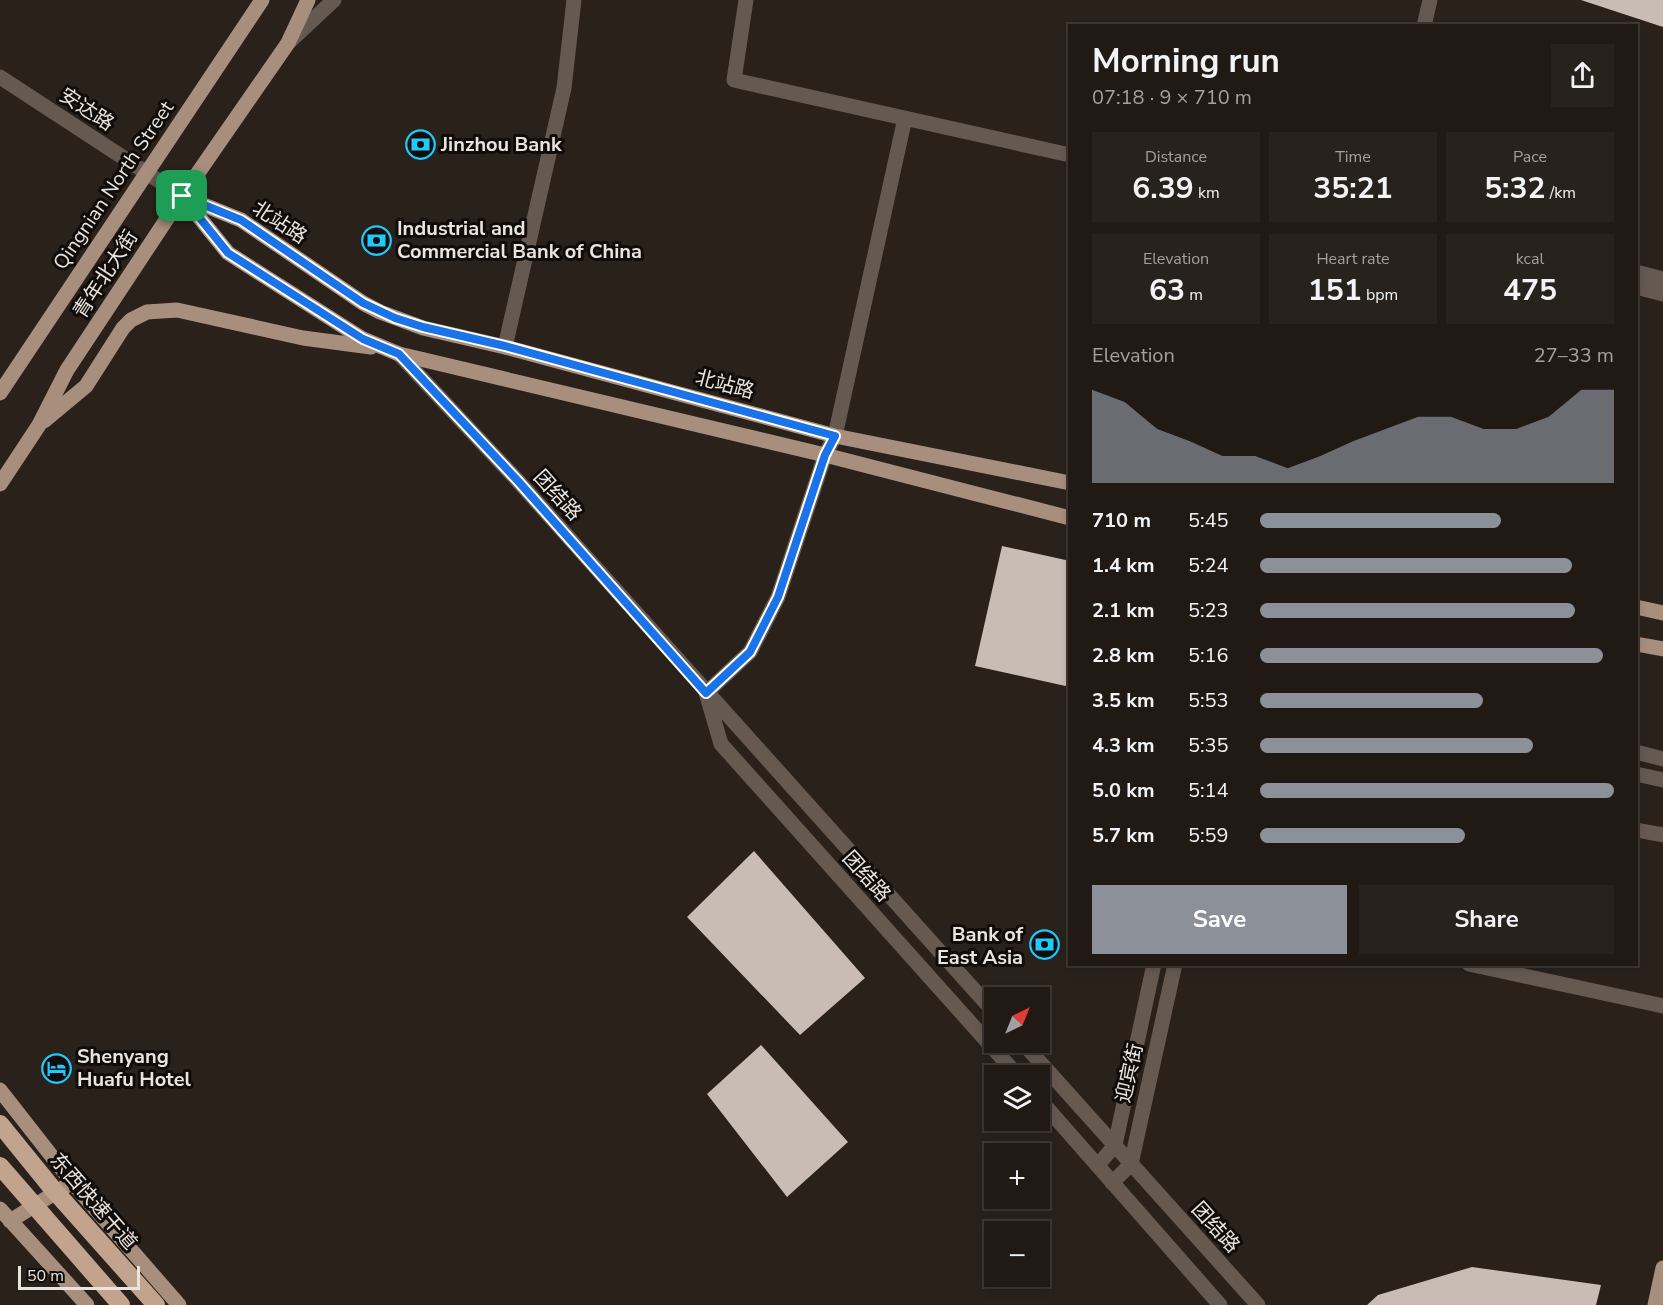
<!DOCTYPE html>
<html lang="en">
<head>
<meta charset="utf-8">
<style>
	:root { --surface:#201914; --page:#28221d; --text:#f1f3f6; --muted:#a2a0a0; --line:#3d3834; --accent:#8c9099 }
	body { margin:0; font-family:"Nunito Sans","Noto Sans SC",sans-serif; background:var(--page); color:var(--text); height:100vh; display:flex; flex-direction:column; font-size:22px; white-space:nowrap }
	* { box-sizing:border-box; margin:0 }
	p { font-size:20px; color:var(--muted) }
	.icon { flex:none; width:33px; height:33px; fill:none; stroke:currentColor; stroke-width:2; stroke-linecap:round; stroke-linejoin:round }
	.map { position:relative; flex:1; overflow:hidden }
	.side { position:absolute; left:1068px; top:24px; width:570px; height:942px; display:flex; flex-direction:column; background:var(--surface); border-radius:0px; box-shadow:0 3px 9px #0003,0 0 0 2px var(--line) }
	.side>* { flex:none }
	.needle { width:39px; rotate:43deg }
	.tools { position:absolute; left:984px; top:987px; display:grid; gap:12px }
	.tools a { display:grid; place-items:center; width:66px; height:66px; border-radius:0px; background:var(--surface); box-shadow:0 3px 9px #0003,0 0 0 2px var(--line); font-size:30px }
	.scale { position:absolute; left:18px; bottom:15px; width:122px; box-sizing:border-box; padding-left:6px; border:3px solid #eae4df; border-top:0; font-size:16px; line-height:21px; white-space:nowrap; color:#eae4df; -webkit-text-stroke:4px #100c09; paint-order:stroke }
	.pin { position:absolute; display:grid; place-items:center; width:51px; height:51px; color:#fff; margin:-26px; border-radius:12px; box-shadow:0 3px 9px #0006 }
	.round { display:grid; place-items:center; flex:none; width:63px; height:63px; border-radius:0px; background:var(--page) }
	.head { display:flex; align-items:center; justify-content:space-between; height:102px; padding:0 24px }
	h1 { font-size:33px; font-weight:700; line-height:45px }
	.stats { display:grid; grid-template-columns:repeat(3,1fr); gap:9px; height:102px; padding:6px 24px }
	.stats div { display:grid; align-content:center; border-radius:0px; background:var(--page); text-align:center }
	.stats b { font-size:30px; font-weight:700 }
	.stats small { font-size:16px; font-weight:400 }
	.stats p { font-size:16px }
	.chart { height:168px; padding:12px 24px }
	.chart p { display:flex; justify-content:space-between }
	.chart svg { width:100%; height:108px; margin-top:6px; fill:var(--accent); opacity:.7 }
	.primary-button { display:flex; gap:12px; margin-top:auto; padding:12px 24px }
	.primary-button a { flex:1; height:69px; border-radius:0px; background:var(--accent); color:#fff; font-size:24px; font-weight:700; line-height:69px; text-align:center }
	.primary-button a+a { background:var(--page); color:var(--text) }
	ul { padding:0 24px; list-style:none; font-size:20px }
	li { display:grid; grid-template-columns:96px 72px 1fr; align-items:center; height:45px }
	li i { height:15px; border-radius:8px; background:var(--accent) }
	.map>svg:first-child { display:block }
	.building { fill:#c9bcb4 }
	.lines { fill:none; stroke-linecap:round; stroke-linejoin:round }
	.minor { stroke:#665950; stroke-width:15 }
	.major { stroke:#a88e7c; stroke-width:15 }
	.highway-bridge { stroke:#c2a38e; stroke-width:18 }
	.route-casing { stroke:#fff; stroke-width:12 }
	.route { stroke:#1a73e8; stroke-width:8 }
	.labels { text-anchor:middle; stroke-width:6; stroke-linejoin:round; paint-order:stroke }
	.street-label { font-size:20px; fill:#eae4df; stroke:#100c09 }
	.poi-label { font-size:20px; font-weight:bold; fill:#eae4df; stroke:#100c09; text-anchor:start }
</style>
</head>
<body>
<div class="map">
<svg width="1663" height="1305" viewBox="0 0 1663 1305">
	<rect width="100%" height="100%" fill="#2a211b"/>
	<path class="building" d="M 1581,0 L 1663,0 L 1663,27 Z
		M 1002,546 L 1070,561 L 1070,687 L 975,666 Z
		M 754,851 L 865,978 L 800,1035 L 687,917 Z
		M 761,1045 L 848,1142 L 787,1197 L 707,1094 Z
		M 1472,1267 L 1601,1285 L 1596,1305 L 1367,1305 L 1378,1295 Z"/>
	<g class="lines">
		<path class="minor" d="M 746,0 L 734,80 L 1070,155
			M 1424,26 L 1430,0
			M 288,43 L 334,0
			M 0,77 L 182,196
			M 1636,272 L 1663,279
			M 1636,287 L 1663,294
			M 505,347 L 564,88 L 574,0
			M 399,354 L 518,481 L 994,1012
			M 706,693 L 750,652 L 778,597 L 825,455 L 835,436 L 905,118
			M 707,696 L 721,744 L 1018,1076
			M 1636,752 L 1663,759
			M 1636,774 L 1663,780
			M 1636,830 L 1663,835
			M 1469,964 L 1663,1006
			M 1022,1042 L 1258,1305
			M 1040,1100 L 1220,1305
			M 1098,1165 L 1115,1145 L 1154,964
			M 1112,1183 L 1131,1164 L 1175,964"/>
		<path class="major" d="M 182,196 L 228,253 L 363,339 L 399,354 L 825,455 L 1070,518
			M 184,197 L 241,220 L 363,303 L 380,312 L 423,328 L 505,347 L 835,436 L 1070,483
			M 0,393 L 262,0
			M 44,421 L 86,386 L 123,328 L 131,320 L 147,312 L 177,310 L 303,338 L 371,347
			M 0,484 L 39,425 L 67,370 L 182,196 L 288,43 L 308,0
			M 1636,607 L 1663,613
			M 1636,644 L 1663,649
			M 0,1090 L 72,1182 L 179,1305
			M 0,1209 L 87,1305
			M 10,1221 L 66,1186
			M 1655,1305 L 1663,1268"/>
		<path class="highway-bridge" d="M 0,1124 L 52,1188 L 156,1305
			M 0,1166 L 121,1305"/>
	</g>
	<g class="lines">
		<defs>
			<path id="route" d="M 182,196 L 241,220 L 363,303 L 395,318 L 423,327 L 505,346 L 835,436 L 825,455 L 778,597 L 750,652 L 706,693 L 518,481 L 399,354 L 363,339 L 228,253 Z"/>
		</defs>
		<use href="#route" class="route-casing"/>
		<use href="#route" class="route"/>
	</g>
	<defs>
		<symbol id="bank-ring" viewBox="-11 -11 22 22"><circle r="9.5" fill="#100c09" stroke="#1ec9fd" stroke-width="1.5"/><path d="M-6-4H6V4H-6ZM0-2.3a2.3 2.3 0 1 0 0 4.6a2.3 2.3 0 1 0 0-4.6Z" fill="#1ec9fd"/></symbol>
		<symbol id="hotel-ring" viewBox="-11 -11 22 22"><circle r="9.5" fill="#100c09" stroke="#1ec9fd" stroke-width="1.5"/><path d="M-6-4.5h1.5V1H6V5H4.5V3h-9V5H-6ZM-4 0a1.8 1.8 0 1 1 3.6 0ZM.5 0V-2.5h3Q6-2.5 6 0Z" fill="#1ec9fd"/></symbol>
	</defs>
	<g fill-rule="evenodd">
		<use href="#bank-ring" x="404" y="128" width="33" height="33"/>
		<use href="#bank-ring" x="360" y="224" width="33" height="33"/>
		<use href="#bank-ring" x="1028" y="928" width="33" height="33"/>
		<use href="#hotel-ring" x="40" y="1052" width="33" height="33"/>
	</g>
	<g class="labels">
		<g class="street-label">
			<text transform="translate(87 109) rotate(33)" y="7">安达路</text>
			<text transform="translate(113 185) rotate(-56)" y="7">Qingnian North Street</text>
			<text transform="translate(280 222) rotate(33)" y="7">北站路</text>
			<text transform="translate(105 274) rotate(-57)" y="7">青年北大街</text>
			<text transform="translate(725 384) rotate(15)" y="7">北站路</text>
			<text transform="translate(558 495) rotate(48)" y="7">团结路</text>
			<text transform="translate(867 876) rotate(48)" y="7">团结路</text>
			<text transform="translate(1129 1073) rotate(-77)" y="7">迎宾街</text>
			<text transform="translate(94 1201) rotate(49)" y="7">东西快速干道</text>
			<text transform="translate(1216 1227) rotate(48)" y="7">团结路</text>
		</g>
		<g class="poi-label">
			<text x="441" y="151">Jinzhou Bank</text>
			<text x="397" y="235">Industrial and<tspan x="397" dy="23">Commercial Bank of China</tspan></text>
			<text x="1023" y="941" text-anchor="end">Bank of<tspan x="1023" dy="23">East Asia</tspan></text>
			<text x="77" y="1063">Shenyang<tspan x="77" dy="23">Huafu Hotel</tspan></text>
		</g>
	</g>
</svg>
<div class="tools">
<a><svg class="needle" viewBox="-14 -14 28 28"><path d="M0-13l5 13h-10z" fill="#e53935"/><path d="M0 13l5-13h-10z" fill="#a2a0a0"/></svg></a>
<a><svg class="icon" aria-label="layers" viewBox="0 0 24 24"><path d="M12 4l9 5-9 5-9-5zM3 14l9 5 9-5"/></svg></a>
<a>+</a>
<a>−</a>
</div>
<div class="scale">50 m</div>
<div class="pin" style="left:182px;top:196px;background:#1e9e55"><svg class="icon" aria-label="arrive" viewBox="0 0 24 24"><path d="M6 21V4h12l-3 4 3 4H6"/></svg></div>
<section class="side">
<div class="head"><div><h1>Morning run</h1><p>07:18 · 9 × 710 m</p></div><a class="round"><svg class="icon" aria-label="share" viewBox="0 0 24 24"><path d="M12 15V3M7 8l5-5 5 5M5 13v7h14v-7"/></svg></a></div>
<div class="stats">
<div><p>Distance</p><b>6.39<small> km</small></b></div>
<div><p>Time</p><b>35:21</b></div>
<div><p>Pace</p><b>5:32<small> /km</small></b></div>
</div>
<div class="stats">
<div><p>Elevation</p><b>63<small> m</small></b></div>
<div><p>Heart rate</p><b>151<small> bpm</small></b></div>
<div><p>kcal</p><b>475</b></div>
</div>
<div class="chart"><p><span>Elevation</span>27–33 m</p>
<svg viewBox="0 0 160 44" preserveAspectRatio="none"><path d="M0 44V6L10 11L20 22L30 27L40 33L50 33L60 38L70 33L80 27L90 22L100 17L110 17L120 22L130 22L140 17L150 6L160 6V44z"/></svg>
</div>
<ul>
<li><b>710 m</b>5:45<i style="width:68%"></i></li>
<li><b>1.4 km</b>5:24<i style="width:88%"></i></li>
<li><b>2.1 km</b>5:23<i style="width:89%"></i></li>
<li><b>2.8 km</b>5:16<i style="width:97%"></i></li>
<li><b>3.5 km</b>5:53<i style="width:63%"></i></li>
<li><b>4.3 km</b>5:35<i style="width:77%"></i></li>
<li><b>5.0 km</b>5:14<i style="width:100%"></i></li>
<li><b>5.7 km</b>5:59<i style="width:58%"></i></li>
</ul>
<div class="primary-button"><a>Save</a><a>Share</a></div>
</section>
</div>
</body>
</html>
